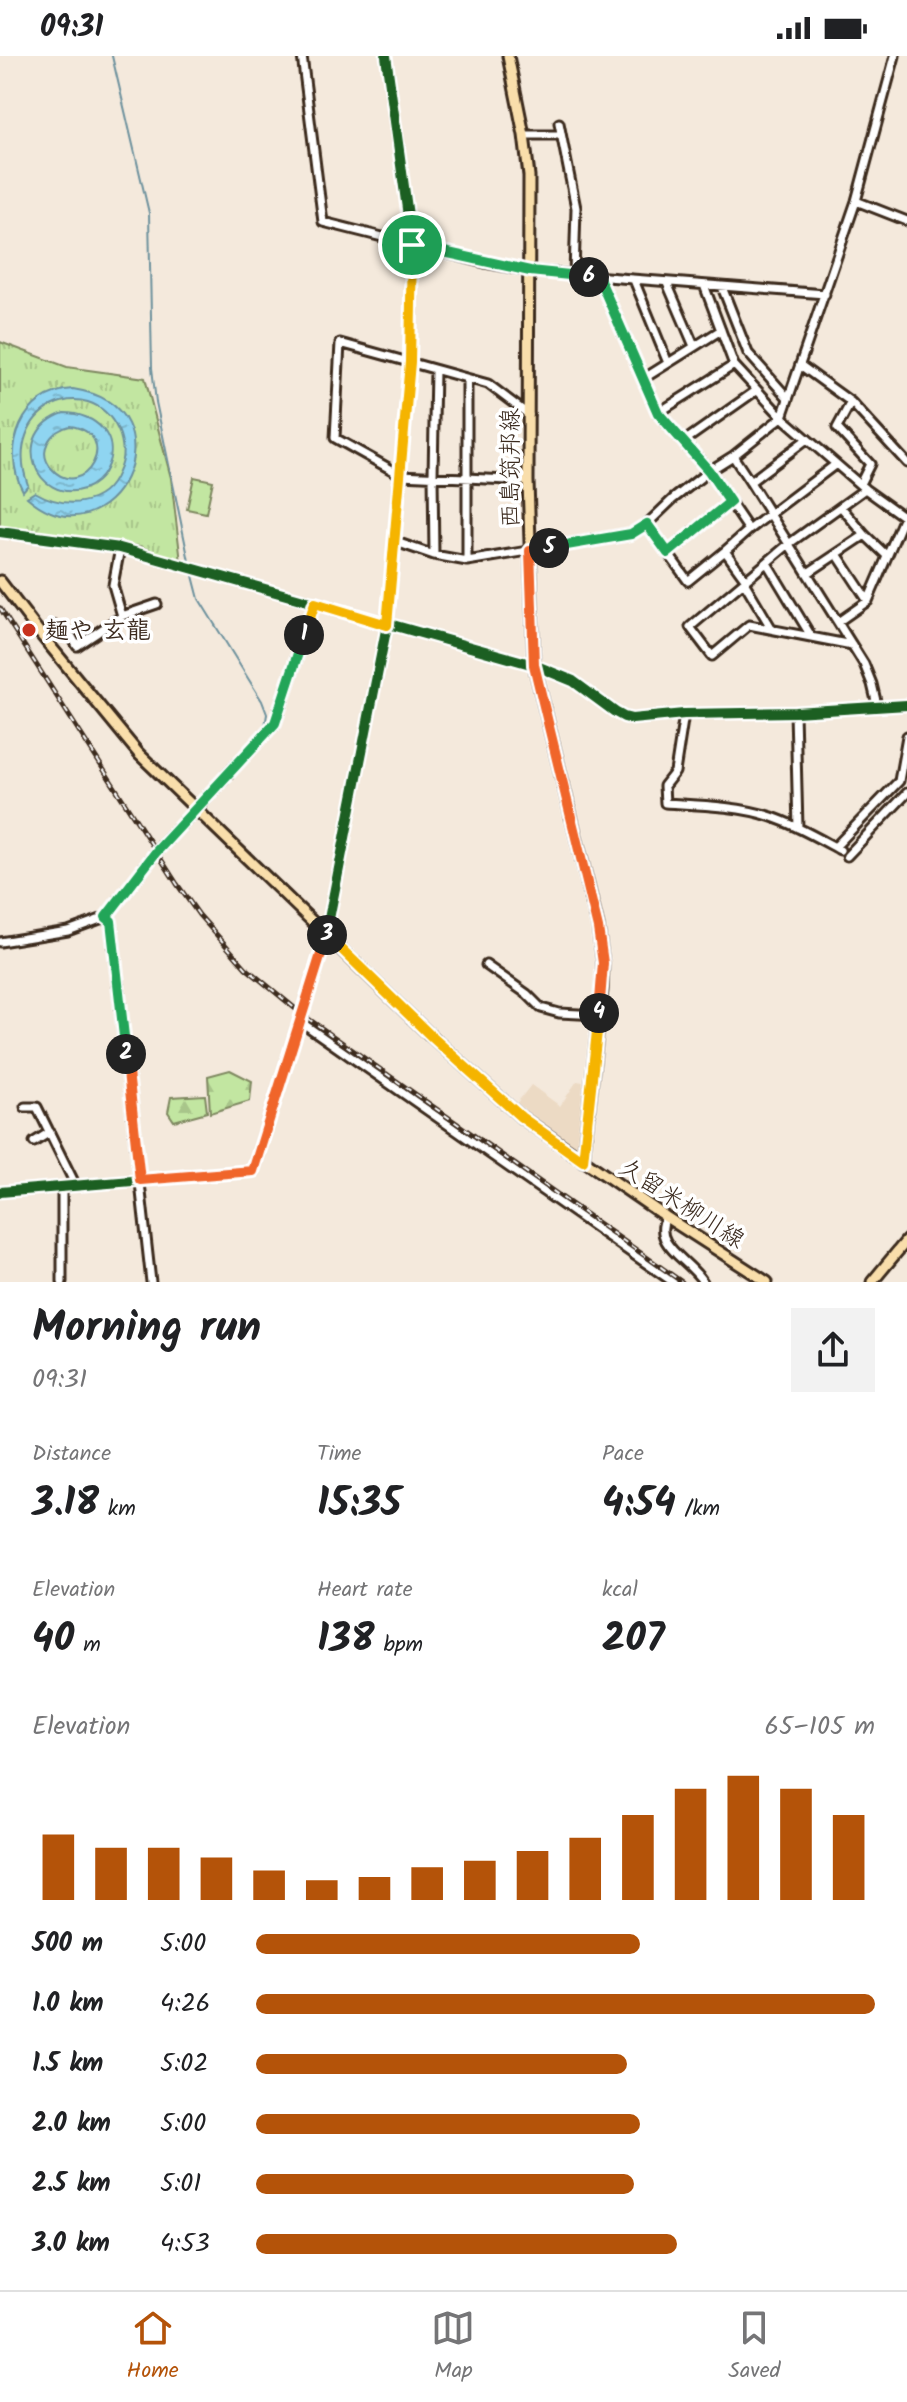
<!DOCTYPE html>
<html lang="en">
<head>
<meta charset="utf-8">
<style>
	:root { --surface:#fff; --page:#f2f2f2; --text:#202124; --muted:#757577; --line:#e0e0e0; --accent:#b45309 }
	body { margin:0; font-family:Kalam,"Klee One",sans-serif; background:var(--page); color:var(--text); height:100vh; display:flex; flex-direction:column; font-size:30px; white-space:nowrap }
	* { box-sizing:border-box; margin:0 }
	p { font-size:26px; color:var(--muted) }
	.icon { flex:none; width:44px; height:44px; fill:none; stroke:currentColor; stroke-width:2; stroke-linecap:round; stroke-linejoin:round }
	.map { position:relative; height:1226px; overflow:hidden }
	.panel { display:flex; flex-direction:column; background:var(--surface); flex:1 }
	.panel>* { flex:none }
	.pin { position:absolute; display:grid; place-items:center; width:68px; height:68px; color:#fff; margin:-34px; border:4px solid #fff; border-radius:50%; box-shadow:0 2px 8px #0007 }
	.km { position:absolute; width:40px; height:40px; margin:-20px; border-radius:50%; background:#222; color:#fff; font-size:22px; line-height:40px; text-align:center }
	.round { display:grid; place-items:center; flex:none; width:84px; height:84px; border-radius:0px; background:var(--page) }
	.summary { display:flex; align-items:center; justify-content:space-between; height:136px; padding:0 32px }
	h1 { font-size:44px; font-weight:700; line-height:60px }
	.metrics { display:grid; grid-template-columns:repeat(3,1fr); gap:12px; height:136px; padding:8px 32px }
	.metrics div { display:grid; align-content:center }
	.metrics b { font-size:40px; font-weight:700 }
	.metrics small { font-size:22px; font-weight:400 }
	.metrics p { font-size:22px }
	.chart { height:224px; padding:16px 32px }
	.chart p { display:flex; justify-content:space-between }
	.chart svg { width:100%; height:144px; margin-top:8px; stroke:var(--accent); stroke-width:6 }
	ul { padding:0 32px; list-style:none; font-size:26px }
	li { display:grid; grid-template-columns:128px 96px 1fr; align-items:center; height:60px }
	li i { height:20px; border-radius:10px; background:var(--accent) }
	.status { display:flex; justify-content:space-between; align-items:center; height:56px; padding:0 40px; background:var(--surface); direction:ltr }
	.status svg { height:22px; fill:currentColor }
	.menu { display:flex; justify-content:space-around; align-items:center; height:112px; border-top:2px solid var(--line); background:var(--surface); font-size:22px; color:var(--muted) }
	.menu a { display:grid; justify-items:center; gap:4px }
	.menu .active { color:var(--accent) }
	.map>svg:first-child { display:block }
	.built { fill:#ecdac4 }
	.grass { fill:#c2e6a1; stroke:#7e8860; stroke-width:2 }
	.forest { fill:url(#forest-firs); stroke:#7e8860; stroke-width:2 }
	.park { fill:url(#park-tufts); stroke:#7e8860; stroke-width:2 }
	.water { fill:url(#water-ripples); stroke:#6d919d; stroke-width:2; fill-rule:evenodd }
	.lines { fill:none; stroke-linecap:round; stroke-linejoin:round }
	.stream { stroke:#6d919d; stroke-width:2 }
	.minor-casing { stroke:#3b2a1e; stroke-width:13 }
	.major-casing { stroke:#3b2a1e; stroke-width:15 }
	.minor { stroke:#fff; stroke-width:7 }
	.major { stroke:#f9deab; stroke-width:9 }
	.rail-casing { stroke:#3b2a1e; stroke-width:5 }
	.rail { stroke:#fff; stroke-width:2; stroke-dasharray:6; stroke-linecap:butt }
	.cycleway-casing { stroke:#fff; stroke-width:15 }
	.cycleway { stroke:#1b5e20; stroke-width:10 }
	.split-1-casing { stroke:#fff; stroke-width:16 }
	.split-2-casing { stroke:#fff; stroke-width:16 }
	.split-3-casing { stroke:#fff; stroke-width:16 }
	.split-4-casing { stroke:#fff; stroke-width:16 }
	.split-5-casing { stroke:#fff; stroke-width:16 }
	.split-6-casing { stroke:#fff; stroke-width:16 }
	.split-7-casing { stroke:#fff; stroke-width:16 }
	.split-1 { stroke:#f5b400; stroke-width:10 }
	.split-2 { stroke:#22a559; stroke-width:10 }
	.split-3 { stroke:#f0652b; stroke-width:10 }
	.split-4 { stroke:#f5b400; stroke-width:10 }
	.split-5 { stroke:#f0652b; stroke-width:10 }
	.split-6 { stroke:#22a559; stroke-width:10 }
	.split-7 { stroke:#22a559; stroke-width:10 }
	.poi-dot { fill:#c8321e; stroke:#fff; stroke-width:3 }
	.labels { text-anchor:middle; stroke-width:7; stroke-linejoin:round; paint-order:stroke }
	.street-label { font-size:24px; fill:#3b2a1e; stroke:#fff }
	.poi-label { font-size:24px; font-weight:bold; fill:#3b2a1e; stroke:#fff; text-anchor:start }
</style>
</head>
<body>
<div class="status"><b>09:31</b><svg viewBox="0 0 49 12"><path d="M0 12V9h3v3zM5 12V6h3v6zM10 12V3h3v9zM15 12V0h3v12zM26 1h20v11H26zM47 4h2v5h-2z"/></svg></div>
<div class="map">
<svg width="907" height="1226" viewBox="0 0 907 1226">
	<defs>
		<pattern id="forest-firs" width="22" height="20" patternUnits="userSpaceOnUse" patternTransform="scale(2)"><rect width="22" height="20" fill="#c2e6a1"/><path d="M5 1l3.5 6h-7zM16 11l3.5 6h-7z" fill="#a8c58a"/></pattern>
		<pattern id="park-tufts" width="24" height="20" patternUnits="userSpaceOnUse" patternTransform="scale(2)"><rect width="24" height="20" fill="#c2e6a1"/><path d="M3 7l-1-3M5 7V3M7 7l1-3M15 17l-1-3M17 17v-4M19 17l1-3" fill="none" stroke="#a8c58a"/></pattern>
		<pattern id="water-ripples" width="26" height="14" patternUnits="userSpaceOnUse" patternTransform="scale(2)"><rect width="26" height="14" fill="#8fd5f1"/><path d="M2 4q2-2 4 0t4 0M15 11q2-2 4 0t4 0" fill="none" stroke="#7cb7ce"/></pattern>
	</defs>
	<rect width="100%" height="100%" fill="#f4e9dc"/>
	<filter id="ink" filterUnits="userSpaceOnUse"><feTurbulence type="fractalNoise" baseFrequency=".0125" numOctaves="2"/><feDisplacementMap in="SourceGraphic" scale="16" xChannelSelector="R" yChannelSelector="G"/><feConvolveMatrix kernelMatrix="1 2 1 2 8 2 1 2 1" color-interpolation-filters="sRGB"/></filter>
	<g filter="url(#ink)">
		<path class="built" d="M 577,1025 L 589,1027 L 582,1094 L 578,1095 L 516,1048 L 531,1029 L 560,1050 Z"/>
		<path class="grass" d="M 194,421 L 213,425 L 206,457 L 187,453 Z"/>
		<path class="forest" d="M 230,1014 L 252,1025 L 250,1045 L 210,1057 L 208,1020 Z
			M 205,1039 L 207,1056 L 174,1065 L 168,1056 L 171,1041 Z"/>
		<path class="park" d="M 0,286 L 67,311 L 145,322 L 171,422 L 181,506 L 140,490 L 0,477 Z"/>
		<path class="water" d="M 73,333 C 192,351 113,515 27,441 L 35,436 C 64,453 104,452 118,416 C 124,403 124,388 118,374 C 89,313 0,352 28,429 L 23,435 C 0,392 22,336 73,333 Z
			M 64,357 C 95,357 122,381 106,413 C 102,422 93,430 84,433 C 36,449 7,377 64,357 ZM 70,370 C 124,378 83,447 52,413 C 36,395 51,374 70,370 Z"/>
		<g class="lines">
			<path class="stream" d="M 112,0 L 149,157 L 152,312 L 156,346 L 190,510
				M 192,516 L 199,543 L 262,645 L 267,658 L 265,671 L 196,746"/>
			<defs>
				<path id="minor" d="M 302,0 L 323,166 L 485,207 L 530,215 L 825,238
					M 559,67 L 576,152 L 574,219
					M 524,79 L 561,79
					M 856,145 L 907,165
					M 599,222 L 658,357 L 709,415 L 749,474 L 725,495
					M 634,224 L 668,307
					M 667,227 L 694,290
					M 704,229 L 734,309 L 782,361 L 865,433 L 904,461
					M 722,231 L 748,297 L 788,342
					M 800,309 L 851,346 L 907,407
					M 643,323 L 721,274
					M 851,346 L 837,372 L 870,408 L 860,428
					M 658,357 L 734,309
					M 807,383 L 750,426 L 864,608 L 872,628 L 877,649
					M 683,386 L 757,334
					M 733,400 L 750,426
					M 528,425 L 401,419 L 335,382 L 340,287 L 488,328 L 529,359
					M 841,451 L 865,479 L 886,499
					M 647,468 L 688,525 L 725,495 L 746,524
					M 749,474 L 836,408
					M 0,476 L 120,492 L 534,609 L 573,625 L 615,656 L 624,661 L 632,663 L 684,658 L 795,656 L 907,649
					M 396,486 L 434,499 L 467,505 L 631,478 L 647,468 L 673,443 L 709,415 L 733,400 L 782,361 L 856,145 L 895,0
					M 120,492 L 113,529 L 122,560
					M 668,497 L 730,446
					M 837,498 L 868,545
					M 434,499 L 433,419 L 435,314
					M 467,505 L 467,324
					M 767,507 L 811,580
					M 808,517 L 865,479
					M 744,526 L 772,573
					M 838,566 L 868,545 L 907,454
					M 42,580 L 55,570 L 72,581 L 77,590 L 122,560 L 157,548
					M 852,589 L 749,569 L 712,600 L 690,571 L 790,487 L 865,433
					M 795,656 L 798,772
					M 684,658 L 675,716 L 664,730 L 665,747 C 698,749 740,750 772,761 C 796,769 818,782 840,794
					M 835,791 L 899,725 L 907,680
					M 847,800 L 907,737
					M 106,861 L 111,865 L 151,1226
					M 0,886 L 68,875 L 106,861 L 156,796 L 275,667 L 315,547
					M 486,909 L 527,938 L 541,952 L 559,957 L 599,959
					M 301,966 L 673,1226
					M 25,1051 L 37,1051 L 76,1130
					M 34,1086 L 50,1076
					M 62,1131 L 62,1226
					M 0,1136 L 253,1115 L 326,878 L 387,569 L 410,306 L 412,189 L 386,0
					M 666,1161 C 651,1189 690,1204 703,1226"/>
				<path id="major" d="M 508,0 L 524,79 L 529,120 L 528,425 L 534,609 L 598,870 L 603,907 L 602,934 L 583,1105
					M 0,525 L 42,580 L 139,698 L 432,981 L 521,1061 L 666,1161 L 767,1226
					M 872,1226 L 907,1184"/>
			</defs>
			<use href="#minor" class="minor-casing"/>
			<use href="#major" class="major-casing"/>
			<use href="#minor" class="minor"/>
			<use href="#major" class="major"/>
			<defs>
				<path id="rail" d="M 0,552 L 177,828 L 199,859 L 246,912 L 303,959 L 682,1226"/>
			</defs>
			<use href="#rail" class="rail-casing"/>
			<use href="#rail" class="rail"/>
			<defs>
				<path id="cycleway" d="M 0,476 L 120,492 L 534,609 L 573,625 L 615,656 L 624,661 L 632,663 L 684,658 L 795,656 L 907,649
					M 0,1136 L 253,1115 L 326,878 L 387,569 L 410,306 L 412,189 L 386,0"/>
			</defs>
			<use href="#cycleway" class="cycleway-casing"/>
			<use href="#cycleway" class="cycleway"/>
		</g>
	</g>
	<g class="lines" filter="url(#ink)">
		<defs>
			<path id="split-1" d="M 304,579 L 315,547 L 387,569 L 410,306 L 412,189"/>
			<path id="split-2" d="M 126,998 L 111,865 L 106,861 L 156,796 L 275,667 L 304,579"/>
			<path id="split-3" d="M 126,998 L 140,1124 L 253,1115 L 327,879"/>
			<path id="split-4" d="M 327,879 L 432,981 L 521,1061 L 583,1105 L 599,957"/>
			<path id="split-5" d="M 549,492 L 530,495 L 534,609 L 598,872 L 603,907 L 599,957"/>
			<path id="split-6" d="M 549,492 L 631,478 L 647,468 L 668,497 L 730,446 L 709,415 L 658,357 L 599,222 L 589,221"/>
			<path id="split-7" d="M 412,189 L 530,215 L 589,221"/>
		</defs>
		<use href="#split-1" class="split-1-casing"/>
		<use href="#split-2" class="split-2-casing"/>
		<use href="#split-3" class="split-3-casing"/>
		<use href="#split-4" class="split-4-casing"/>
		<use href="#split-5" class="split-5-casing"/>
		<use href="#split-6" class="split-6-casing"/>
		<use href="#split-7" class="split-7-casing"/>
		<use href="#split-1" class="split-1"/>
		<use href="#split-2" class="split-2"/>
		<use href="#split-3" class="split-3"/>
		<use href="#split-4" class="split-4"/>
		<use href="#split-5" class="split-5"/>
		<use href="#split-6" class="split-6"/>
		<use href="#split-7" class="split-7"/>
	</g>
	<circle class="poi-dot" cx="29" cy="574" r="8"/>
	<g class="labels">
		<g class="street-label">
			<text transform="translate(510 412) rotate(-90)" y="8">西島筑邦線</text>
			<text transform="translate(682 1147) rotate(33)" y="8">久留米柳川線</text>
		</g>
		<g class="poi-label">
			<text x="45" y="582">麺や 玄龍</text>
		</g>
	</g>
</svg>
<div class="pin" style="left:412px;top:189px;background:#1e9e55"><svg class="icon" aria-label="arrive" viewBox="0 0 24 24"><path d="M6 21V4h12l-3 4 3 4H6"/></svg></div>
<b class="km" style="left:304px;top:579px">1</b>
<b class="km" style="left:126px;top:998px">2</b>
<b class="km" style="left:327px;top:879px">3</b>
<b class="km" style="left:599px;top:957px">4</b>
<b class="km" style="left:549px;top:492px">5</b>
<b class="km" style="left:589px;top:221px">6</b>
</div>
<section class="panel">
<div class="summary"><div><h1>Morning run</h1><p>09:31</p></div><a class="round"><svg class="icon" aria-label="share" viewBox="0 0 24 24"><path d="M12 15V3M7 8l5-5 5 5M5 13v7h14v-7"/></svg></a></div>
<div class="metrics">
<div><p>Distance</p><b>3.18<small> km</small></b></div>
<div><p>Time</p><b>15:35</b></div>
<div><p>Pace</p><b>4:54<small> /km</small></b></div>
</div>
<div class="metrics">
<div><p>Elevation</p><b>40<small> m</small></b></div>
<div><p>Heart rate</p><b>138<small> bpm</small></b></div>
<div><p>kcal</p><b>207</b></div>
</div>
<div class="chart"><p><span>Elevation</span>65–105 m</p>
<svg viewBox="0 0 160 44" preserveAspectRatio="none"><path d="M5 44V24M15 44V28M25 44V28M35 44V31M45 44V35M55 44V38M65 44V37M75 44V34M85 44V32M95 44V29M105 44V25M115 44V18M125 44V10M135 44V6M145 44V10M155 44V18"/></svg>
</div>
<ul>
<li><b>500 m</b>5:00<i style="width:62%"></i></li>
<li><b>1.0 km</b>4:26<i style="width:100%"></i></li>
<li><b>1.5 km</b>5:02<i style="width:60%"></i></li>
<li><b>2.0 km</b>5:00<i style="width:62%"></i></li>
<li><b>2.5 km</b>5:01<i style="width:61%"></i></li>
<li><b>3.0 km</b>4:53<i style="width:68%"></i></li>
</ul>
</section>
<nav class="menu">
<a class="active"><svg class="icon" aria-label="home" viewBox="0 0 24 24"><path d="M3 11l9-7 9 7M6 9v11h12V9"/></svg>Home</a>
<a><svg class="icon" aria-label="map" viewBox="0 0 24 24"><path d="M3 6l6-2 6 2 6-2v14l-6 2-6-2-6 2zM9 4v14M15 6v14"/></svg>Map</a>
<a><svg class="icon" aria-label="saved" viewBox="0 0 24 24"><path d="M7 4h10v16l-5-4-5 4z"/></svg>Saved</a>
</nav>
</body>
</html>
